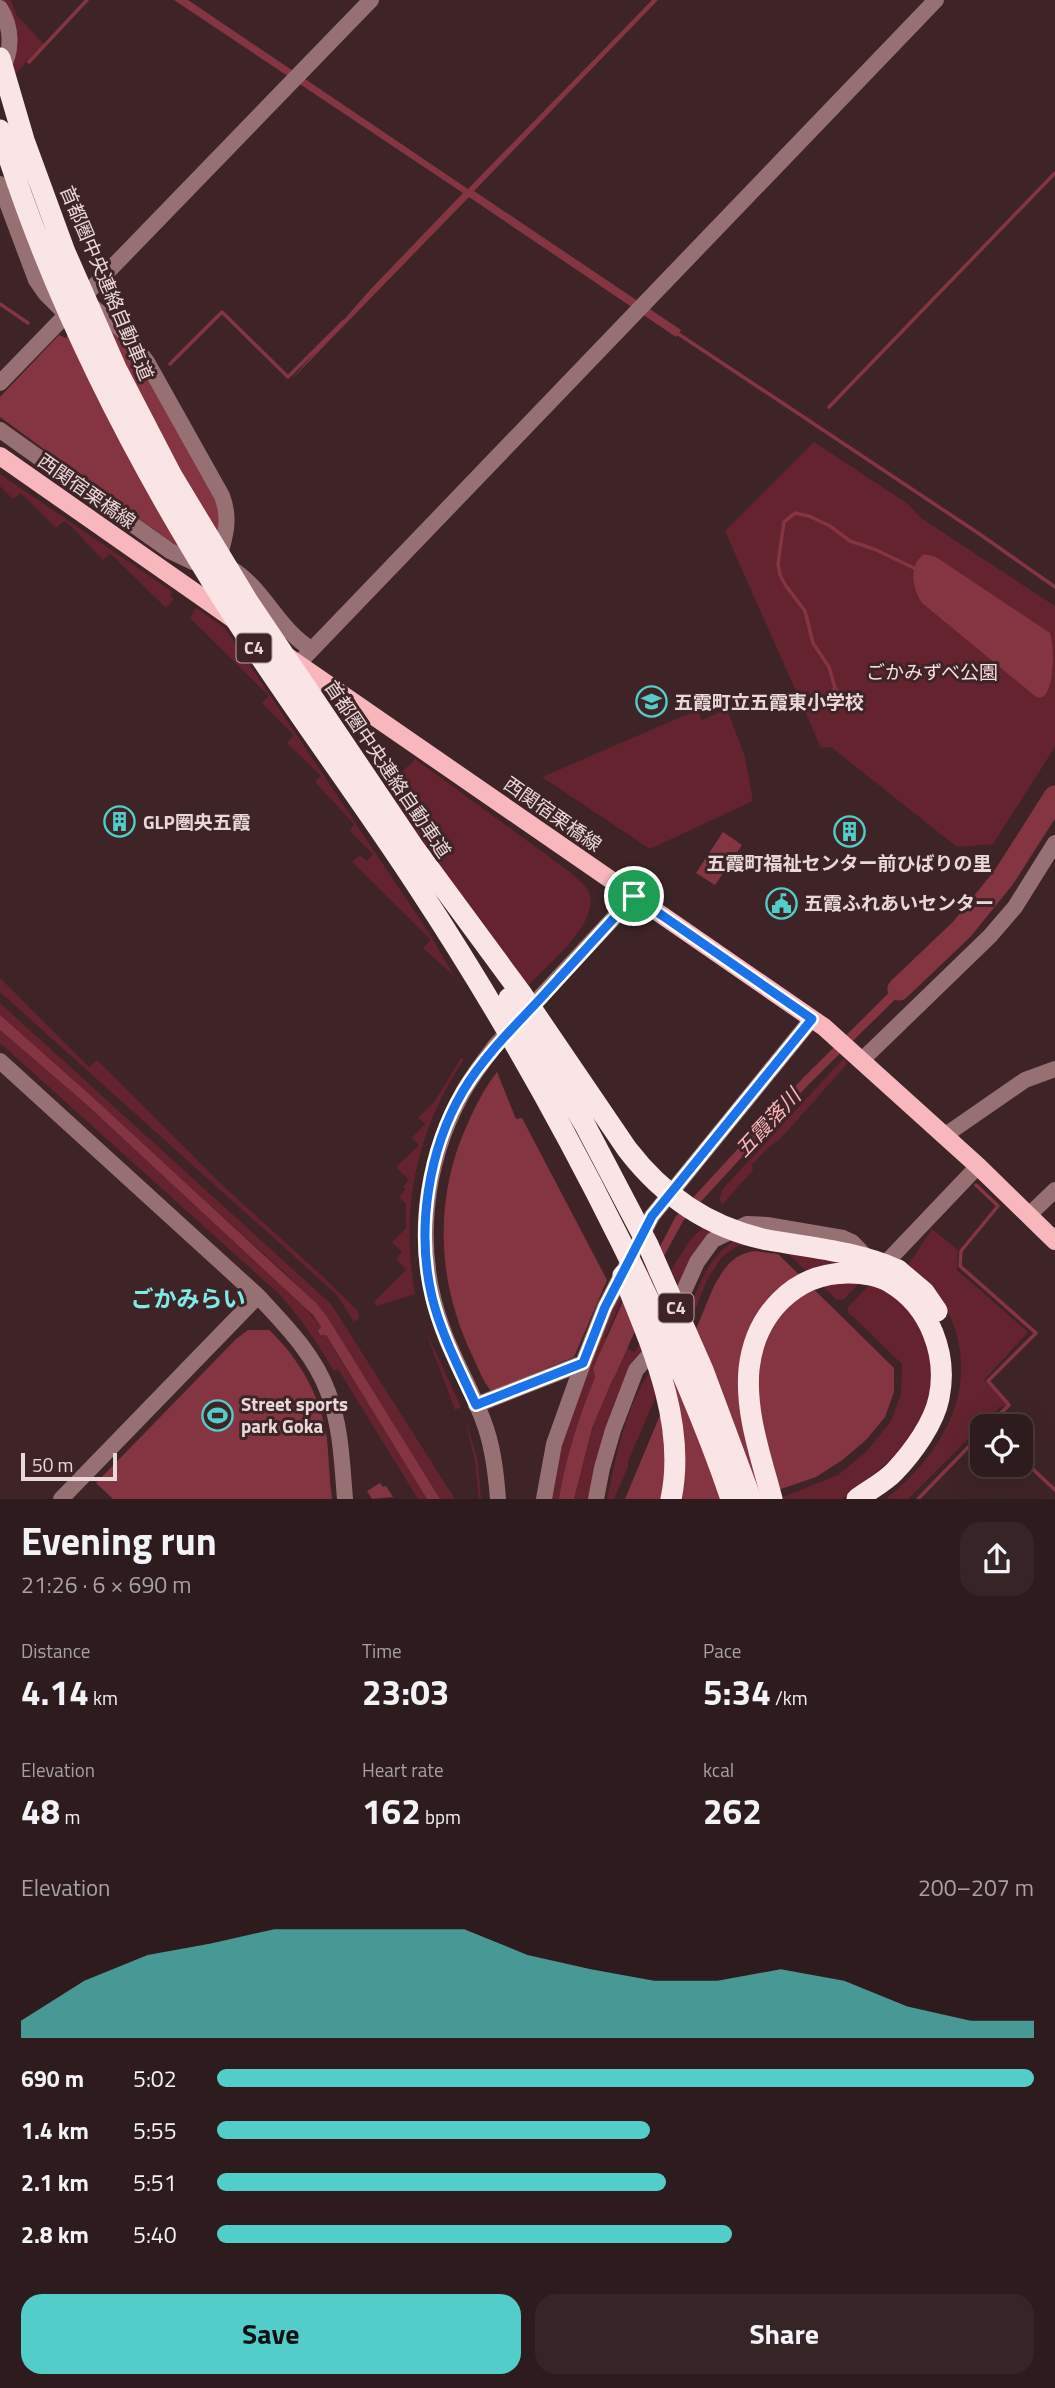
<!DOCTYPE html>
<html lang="en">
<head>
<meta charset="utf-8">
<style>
	:root { --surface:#2e1b1d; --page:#362426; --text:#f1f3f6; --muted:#a7a1a4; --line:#49393b; --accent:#53cdca }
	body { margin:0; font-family:"Titillium Web","Noto Sans JP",sans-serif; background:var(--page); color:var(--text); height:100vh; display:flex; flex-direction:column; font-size:26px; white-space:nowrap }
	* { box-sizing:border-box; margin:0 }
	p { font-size:23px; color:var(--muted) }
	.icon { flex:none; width:38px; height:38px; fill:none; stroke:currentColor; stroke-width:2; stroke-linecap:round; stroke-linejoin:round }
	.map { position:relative; height:1499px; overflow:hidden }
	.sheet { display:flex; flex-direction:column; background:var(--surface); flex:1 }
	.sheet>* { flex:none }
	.controls { position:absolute; left:970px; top:1414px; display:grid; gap:14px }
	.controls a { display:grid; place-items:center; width:63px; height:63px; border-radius:14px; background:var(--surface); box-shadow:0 7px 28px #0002,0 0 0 2px var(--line); font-size:35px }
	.scale { position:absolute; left:21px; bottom:18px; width:96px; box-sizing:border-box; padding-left:7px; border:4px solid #e9d8d9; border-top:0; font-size:19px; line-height:24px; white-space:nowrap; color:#e9d8d9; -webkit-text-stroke:5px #3e2427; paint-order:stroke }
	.pin { position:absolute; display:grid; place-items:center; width:60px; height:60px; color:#fff; margin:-30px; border:4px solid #fff; border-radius:50%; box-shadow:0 2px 7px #0007 }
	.round { display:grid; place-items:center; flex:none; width:74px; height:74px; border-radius:21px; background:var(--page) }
	.overview { display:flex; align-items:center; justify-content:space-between; height:119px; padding:0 21px }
	h1 { font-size:38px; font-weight:700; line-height:52px }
	.metrics { display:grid; grid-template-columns:repeat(3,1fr); gap:10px; height:119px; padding:7px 21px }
	.metrics div { display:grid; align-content:center }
	.metrics b { font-size:35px; font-weight:700 }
	.metrics small { font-size:19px; font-weight:400 }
	.metrics p { font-size:19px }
	.chart { height:196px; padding:14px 21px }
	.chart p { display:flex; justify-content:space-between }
	.chart svg { width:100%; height:126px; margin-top:7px; fill:var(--accent); opacity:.7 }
	.button { display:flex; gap:14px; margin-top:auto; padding:14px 21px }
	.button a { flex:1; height:80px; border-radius:21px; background:var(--accent); color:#111; font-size:28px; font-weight:700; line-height:80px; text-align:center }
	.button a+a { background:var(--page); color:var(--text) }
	ul { padding:0 21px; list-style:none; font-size:23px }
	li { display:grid; grid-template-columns:112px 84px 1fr; align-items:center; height:52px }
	li i { height:18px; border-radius:9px; background:var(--accent) }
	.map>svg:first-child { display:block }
	.green { fill:#64232e }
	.water { fill:#853542 }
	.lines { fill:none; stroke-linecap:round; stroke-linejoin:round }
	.stream { stroke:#853542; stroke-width:3.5 }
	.river { stroke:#853542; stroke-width:23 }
	.minor { stroke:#977073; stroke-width:16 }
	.major { stroke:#f7b7bd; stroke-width:18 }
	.highway { stroke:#f9e4e6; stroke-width:21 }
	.highway-bridge { stroke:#f9e4e6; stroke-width:21 }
	.route-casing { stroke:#fff; stroke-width:14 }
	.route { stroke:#1a73e8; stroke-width:9 }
	.labels { text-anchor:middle; stroke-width:6; stroke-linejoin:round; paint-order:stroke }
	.shield { fill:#3e2427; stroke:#b6a2a4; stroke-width:2 }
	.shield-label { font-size:18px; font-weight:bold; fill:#e9d8d9 }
	.street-label { font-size:19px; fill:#e9d8d9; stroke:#3e2427 }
	.park-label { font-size:19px; fill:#f6dcde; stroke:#3e2427 }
	.poi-label { font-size:19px; font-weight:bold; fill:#e9d8d9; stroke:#3e2427; text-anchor:start }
	.water-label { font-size:21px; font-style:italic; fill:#fcb4bb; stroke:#3e2427 }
	.quarter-label { font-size:23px; font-weight:bold; fill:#7febe7; stroke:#3e2427 }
</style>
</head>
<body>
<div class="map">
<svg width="1055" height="1499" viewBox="0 0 1055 1499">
	<rect width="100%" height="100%" fill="#3e2427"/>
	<path class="green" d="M 1,0 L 11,0 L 16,15 L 44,44 L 13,76 L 8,13 Z
		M 814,442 L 908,504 L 921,518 L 1055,606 L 1055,747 L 993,844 L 957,847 L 831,747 L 821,748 L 725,531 Z
		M 0,474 L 173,592 L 170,596 L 174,599 L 166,608 L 110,553 L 103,560 L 69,524 L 64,521 L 56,528 L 21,493 L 13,499 L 0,486 Z
		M 196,608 L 225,628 L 429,933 L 454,976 L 423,948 L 431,940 L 352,862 L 360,855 L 367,861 L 373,854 L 350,831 L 354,824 L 315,782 L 321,776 L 287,743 L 294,735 L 262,703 L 269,696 L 190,618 Z
		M 727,709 L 745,757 L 753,801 L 650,849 L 542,777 L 697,710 L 702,720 Z
		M 415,759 L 570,872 C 576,878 586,885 589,893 C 600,924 547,965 527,987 L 448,878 L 386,788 Z
		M 0,978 L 89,1067 L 97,1060 L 219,1182 L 320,1274 L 358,1311 L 359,1318 L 354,1322 L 337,1295 L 0,992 Z
		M 0,1003 L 331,1304 L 455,1499 L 440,1499 L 328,1318 L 285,1273 L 0,1015 Z
		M 0,1030 L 86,1104 L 304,1306 L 321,1327 L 318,1332 L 320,1335 L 325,1334 L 427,1499 L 418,1499 L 338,1369 L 334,1371 C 317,1342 300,1317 278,1293 L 0,1043 Z
		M 461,1058 L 464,1059 C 416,1131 400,1209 415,1294 L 377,1306 L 374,1302 L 406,1270 L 396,1259 L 402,1252 L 392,1242 L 406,1228 L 406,1204 L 399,1197 L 405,1190 L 403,1187 L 409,1180 L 396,1167 L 419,1145 L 412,1138 L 425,1124 L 418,1118 L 435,1101 Z
		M 843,1059 L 848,1063 L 781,1138 L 769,1147 L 752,1165 L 753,1170 L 722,1205 L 719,1197 L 722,1194 L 721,1191 Z
		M 705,1225 L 720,1232 L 680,1288 L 671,1270 L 690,1240 Z
		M 932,1229 L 958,1250 L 957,1270 L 1028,1332 L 984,1380 L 1007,1405 L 1000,1407 L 908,1499 L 886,1499 C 933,1461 973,1405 958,1341 C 956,1330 951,1316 944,1306 C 934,1292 918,1280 906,1268 Z
		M 750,1232 L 871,1271 L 843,1300 L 837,1300 L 781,1247 L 754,1245 L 737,1246 L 722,1257 L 708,1278 L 671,1369 L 667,1371 L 628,1461 L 628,1467 L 614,1499 L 607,1499 C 616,1457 624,1413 647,1376 C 655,1362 670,1353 677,1339 C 699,1294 700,1254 750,1232 Z
		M 872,1282 L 900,1297 L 931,1342 L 931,1390 L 926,1410 L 902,1449 L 856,1490 L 842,1499 L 778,1499 L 838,1475 L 866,1452 L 891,1421 L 901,1394 L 902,1364 L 848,1312 L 848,1307 Z
		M 622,1289 L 624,1294 L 605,1338 L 610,1341 C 588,1393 568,1443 559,1499 L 551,1499 L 560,1451 L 592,1357 Z
		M 424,1327 L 461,1407 L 455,1410 Z
		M 641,1340 L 645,1353 L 591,1499 L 574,1499 L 592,1428 L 626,1348 L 635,1352 Z
		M 464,1415 L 478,1461 L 481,1499 L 479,1499 L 475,1462 Z"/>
	<path class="water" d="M 174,0 L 188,0 L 468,189 L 652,0 L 658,0 L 474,191 L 681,330 L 676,337 L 469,197 L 290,381 L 370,290 L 463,193 Z
		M 90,305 L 114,330 L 152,379 L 219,505 L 221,521 L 215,552 L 185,551 L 171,542 L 0,417 L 0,397 L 59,335 L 66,338 L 76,315 Z
		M 924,554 L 936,557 L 1050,633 C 1055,646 1055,708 1035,696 L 922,603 C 912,588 908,566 924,554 Z
		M 833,688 L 837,688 L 847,701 L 846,707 L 836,710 L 830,706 L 829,696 Z
		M 723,832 L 742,845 L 715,885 L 696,873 Z
		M 918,964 L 924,971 L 809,1084 L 683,1221 L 650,1282 L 645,1275 L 676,1216 L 803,1078 Z
		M 0,1015 L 89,1094 L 316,1303 L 328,1318 L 440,1499 L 427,1499 L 326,1335 L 320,1335 L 318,1331 L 321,1327 L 313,1315 L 86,1104 L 0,1030 Z
		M 497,1072 L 516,1119 L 522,1118 L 607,1280 L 574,1357 L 501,1387 L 493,1393 C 483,1383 478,1367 472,1355 C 437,1282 433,1198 468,1123 C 476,1105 485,1087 497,1072 Z
		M 754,1251 L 778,1254 L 894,1368 L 894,1392 L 885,1417 L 866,1440 L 841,1461 L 816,1477 L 752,1499 L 625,1499 L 714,1286 C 725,1267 732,1255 754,1251 Z
		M 248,1330 L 269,1330 C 300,1359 321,1397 327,1439 C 329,1459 329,1479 332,1499 L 113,1499 L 96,1483 L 236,1339 Z
		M 610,1341 L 626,1348 L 592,1428 L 574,1499 L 559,1499 C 568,1443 588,1393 610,1341 Z
		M 380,1483 L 383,1487 L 386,1486 L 393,1497 L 372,1499 L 367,1491 Z"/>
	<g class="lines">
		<path class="stream" d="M 29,62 L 87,0
			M 0,304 L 28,323
			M 674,331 L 981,535 L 1055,587
			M 170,364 L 222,312 L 288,377 L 344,321
			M 829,407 L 1055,173
			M 835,688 L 829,667 L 813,643 L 805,611 L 786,586 L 780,575 L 778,564 L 784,522 L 795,513 L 809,516 L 830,526 L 850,541 L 874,549 L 914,568
			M 976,1185 L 998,1206 L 961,1251 L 960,1266 L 1036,1333 L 988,1381 L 1009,1405 L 988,1426
			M 1020,1457 L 1055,1490
			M 918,1499 L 982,1433"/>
		<path class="river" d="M 899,989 L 962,929 L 1004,877 L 1055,797
			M 605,1370 L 641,1289"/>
		<path class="minor" d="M 0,8 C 12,27 13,51 1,71
			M 0,184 L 36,280 L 45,293 L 66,314
			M 89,304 L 122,330 L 147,362 L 222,496 C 231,519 225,538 218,561
			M 0,383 L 371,0
			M 0,430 L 170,551 L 193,562 L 205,563
			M 230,568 C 264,588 277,628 311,649
			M 298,664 L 936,0
			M 862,1060 L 990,936 L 1015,907 L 1055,843
			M 0,1061 L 258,1296 C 285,1325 314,1354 328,1392 C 341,1426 342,1463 345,1499
			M 944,1136 L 1025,1080 L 1055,1069
			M 1030,1214 L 1055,1190
			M 674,1313 L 697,1262 L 713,1240 L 747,1224 L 767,1225 L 843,1238 L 852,1242 L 879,1270 L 978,1166
			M 476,1405 L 583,1363
			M 61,1499 L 258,1296
			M 498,1499 C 496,1473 493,1445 483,1420 C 471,1388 453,1359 442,1327 C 414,1251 423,1165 462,1094 C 471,1077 484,1061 495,1046 L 634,896
			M 544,1499 L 554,1444 L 583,1363 L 605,1307 L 652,1216 L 812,1019
			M 596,1499 L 602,1468 L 613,1430 L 636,1370 L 658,1345"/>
		<path class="major" d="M 0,456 L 236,621
			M 288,657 L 824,1027 L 978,1166 L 1055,1241"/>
		<path class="highway" d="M 898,1270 L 924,1292 L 937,1311
			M 772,1499 C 761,1457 745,1413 749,1369 C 755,1315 794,1272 850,1273 C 863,1273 880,1276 891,1283 C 930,1306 948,1355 939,1398 C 934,1423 913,1452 895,1471 C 885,1482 869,1490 857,1499"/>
		<path class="highway-bridge" d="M 0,58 L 24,140 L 65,252 L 116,368 L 172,476 L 247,600 L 415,849 L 521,993 L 627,1149 C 663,1196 709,1228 768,1240 C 813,1248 855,1251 898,1270
			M 0,130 C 52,300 134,459 229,609 C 289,704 357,793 418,887 C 493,1001 560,1119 620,1240 C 662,1325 701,1410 731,1499
			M 509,998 L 585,1125 L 648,1245 L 703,1370 L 751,1499
			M 623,1275 C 651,1344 687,1423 671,1499"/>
	</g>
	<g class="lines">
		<defs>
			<path id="route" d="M 634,896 L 812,1019 L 652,1216 L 605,1307 L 583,1363 L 476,1405 C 460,1370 441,1334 432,1297 C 416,1230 428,1150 463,1091 C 484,1056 513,1028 541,998 C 572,964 603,930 634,896 Z"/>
		</defs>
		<use href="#route" class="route-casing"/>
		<use href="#route" class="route"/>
	</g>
	<defs>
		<symbol id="school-ring" viewBox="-11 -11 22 22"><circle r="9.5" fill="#3e2427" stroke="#53cdca" stroke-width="1.5"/><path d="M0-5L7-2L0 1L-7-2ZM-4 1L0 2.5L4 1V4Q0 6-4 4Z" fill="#53cdca"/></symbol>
		<symbol id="building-ring" viewBox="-11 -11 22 22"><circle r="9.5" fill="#3e2427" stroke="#53cdca" stroke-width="1.5"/><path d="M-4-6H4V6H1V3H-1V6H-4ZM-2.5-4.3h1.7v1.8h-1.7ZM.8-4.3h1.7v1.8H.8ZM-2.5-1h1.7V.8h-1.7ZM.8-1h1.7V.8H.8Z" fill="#53cdca"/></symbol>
		<symbol id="civic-ring" viewBox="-11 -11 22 22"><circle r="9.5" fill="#3e2427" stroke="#53cdca" stroke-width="1.5"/><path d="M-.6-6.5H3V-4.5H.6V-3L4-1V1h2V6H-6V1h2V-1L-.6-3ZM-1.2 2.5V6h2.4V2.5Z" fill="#53cdca"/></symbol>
		<symbol id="stadium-ring" viewBox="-11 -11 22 22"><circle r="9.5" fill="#3e2427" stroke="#53cdca" stroke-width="1.5"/><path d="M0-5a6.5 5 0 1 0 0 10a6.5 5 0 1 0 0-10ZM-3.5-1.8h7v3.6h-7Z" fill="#53cdca"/></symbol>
	</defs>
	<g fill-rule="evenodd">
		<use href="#school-ring" x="634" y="684" width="35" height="35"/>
		<use href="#building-ring" x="102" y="804" width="35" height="35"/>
		<use href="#building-ring" x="832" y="814" width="35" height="35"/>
		<use href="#civic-ring" x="764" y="886" width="35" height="35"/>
		<use href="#stadium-ring" x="200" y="1398" width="35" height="35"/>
	</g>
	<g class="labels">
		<g class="shield">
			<rect x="236.5" y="633.5" width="35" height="29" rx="5"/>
			<rect x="658.5" y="1293.5" width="35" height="29" rx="5"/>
		</g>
		<g class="shield-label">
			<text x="254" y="654">C4</text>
			<text x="676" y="1314">C4</text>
		</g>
		<g class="street-label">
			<text transform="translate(107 283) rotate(67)" y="7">首都圏中央連絡自動車道</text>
			<text transform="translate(87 491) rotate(35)" y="7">西関宿栗橋線</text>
			<text transform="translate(388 769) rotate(56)" y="7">首都圏中央連絡自動車道</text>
			<text transform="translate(553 814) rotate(35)" y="7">西関宿栗橋線</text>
		</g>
		<g class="park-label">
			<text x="932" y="679">ごかみずべ公園</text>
		</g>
		<g class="poi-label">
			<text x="674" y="709">五霞町立五霞東小学校</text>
			<text x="143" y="829">GLP圏央五霞</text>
			<text x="849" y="870" text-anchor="middle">五霞町福祉センター前ひばりの里</text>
			<text x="804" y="910">五霞ふれあいセンター</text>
			<text x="241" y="1411">Street sports<tspan x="241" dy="22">park Goka</tspan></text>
		</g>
		<g class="water-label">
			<text transform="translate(768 1123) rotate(-47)" y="7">五霞落川</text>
		</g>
		<g class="quarter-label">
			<text x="188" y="1307">ごかみらい</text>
		</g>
	</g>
</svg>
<div class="controls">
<a><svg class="icon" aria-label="locate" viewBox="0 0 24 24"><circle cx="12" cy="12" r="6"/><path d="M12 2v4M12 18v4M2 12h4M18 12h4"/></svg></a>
</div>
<div class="scale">50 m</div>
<div class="pin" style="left:634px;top:896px;background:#1e9e55"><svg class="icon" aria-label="arrive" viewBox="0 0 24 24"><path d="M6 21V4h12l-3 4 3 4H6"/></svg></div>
</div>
<section class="sheet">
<div class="overview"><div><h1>Evening run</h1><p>21:26 · 6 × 690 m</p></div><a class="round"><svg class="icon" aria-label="share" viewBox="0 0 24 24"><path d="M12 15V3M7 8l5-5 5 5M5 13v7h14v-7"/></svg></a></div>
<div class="metrics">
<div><p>Distance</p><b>4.14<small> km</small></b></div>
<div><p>Time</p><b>23:03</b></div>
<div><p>Pace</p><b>5:34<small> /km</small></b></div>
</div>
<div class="metrics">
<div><p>Elevation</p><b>48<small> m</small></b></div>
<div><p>Heart rate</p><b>162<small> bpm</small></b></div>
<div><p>kcal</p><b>262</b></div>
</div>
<div class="chart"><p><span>Elevation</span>200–207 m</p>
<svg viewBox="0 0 160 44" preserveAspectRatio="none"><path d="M0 44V38L10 24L20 15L30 11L40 6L50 6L60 6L70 6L80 15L90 20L100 24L110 24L120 20L130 24L140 33L150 38L160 38V44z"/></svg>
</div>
<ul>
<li><b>690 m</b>5:02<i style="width:100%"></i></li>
<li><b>1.4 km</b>5:55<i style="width:53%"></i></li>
<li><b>2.1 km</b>5:51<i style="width:55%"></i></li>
<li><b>2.8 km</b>5:40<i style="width:63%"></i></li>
</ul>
<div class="button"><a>Save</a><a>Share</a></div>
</section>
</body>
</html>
